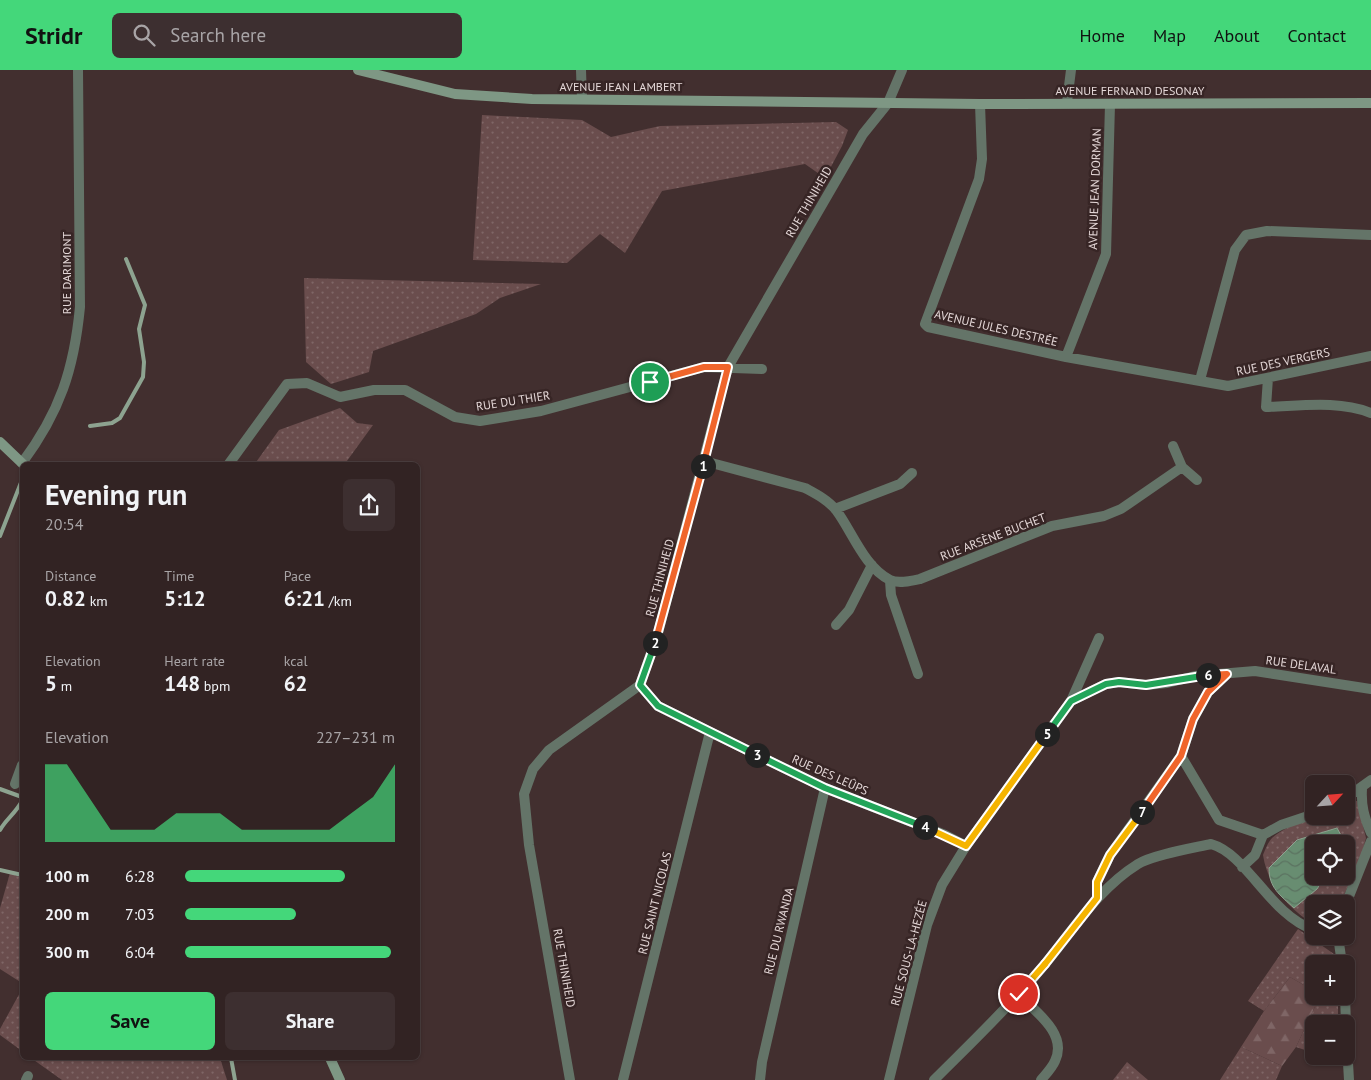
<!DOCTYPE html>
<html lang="en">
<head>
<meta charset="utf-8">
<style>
	:root { --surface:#322323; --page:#3d2f30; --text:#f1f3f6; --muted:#a8a4a6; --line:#4d4041; --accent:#44d77a }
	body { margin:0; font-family:"PT Sans",sans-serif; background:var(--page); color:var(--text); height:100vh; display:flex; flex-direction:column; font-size:19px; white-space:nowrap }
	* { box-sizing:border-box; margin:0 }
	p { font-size:16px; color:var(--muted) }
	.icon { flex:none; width:28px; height:28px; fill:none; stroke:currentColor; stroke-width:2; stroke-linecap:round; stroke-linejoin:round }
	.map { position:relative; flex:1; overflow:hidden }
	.drawer { position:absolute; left:20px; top:392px; width:400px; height:598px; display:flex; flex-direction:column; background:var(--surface); border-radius:8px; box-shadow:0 1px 4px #0004,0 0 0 1px var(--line) }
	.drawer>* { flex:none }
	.needle { width:32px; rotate:64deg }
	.fabs { position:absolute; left:1305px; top:705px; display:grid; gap:10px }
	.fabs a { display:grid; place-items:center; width:50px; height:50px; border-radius:8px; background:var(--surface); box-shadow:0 1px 4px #0004,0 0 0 1px var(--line); font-size:25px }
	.pin { position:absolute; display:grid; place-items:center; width:42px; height:42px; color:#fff; margin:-21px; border:2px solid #fff; border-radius:50%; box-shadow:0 1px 5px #0007 }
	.km { position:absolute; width:25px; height:25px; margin:-12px; border-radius:50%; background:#222; color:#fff; font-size:14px; line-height:25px; text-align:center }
	.round { display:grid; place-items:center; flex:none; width:52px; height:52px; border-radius:8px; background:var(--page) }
	.headline { display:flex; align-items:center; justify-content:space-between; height:85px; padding:0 25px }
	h1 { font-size:28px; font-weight:600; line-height:38px }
	.metrics { display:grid; grid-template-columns:repeat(3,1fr); gap:8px; height:85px; padding:5px 25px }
	.metrics div { display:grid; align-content:center }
	.metrics b { font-size:21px; font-weight:600 }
	.metrics small { font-size:14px; font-weight:400 }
	.metrics p { font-size:14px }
	.chart { height:140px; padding:10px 25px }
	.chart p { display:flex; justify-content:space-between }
	.chart svg { width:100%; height:90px; margin-top:5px; fill:var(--accent); opacity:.7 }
	.action { display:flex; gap:10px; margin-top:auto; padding:10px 25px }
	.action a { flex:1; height:58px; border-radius:8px; background:var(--accent); color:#111; font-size:20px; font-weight:600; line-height:58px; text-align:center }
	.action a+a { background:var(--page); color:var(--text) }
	ul { padding:0 25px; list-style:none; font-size:16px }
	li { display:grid; grid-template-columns:80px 60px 1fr; align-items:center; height:38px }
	li i { height:12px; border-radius:6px; background:var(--accent) }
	header { display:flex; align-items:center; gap:30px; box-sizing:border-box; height:70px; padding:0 25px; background:var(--accent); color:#111 }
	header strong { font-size:24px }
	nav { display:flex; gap:28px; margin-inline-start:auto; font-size:18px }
	.search { width:350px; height:45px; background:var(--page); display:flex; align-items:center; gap:12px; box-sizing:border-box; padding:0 18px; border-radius:8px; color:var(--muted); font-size:19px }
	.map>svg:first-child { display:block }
	.grass { fill:url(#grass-dots); fill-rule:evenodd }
	.forest { fill:url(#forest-firs) }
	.water { fill:url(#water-waves); stroke:#8da390 }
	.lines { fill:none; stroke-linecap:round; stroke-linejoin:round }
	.stream { stroke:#8da390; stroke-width:4 }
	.street { stroke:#647468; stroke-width:10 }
	.secondary { stroke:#7e9784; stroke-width:10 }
	.split-1-casing { stroke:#fff; stroke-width:10 }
	.split-2-casing { stroke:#fff; stroke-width:10 }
	.split-3-casing { stroke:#fff; stroke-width:10 }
	.split-4-casing { stroke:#fff; stroke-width:10 }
	.split-5-casing { stroke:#fff; stroke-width:10 }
	.split-6-casing { stroke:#fff; stroke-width:10 }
	.split-7-casing { stroke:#fff; stroke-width:10 }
	.split-8-casing { stroke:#fff; stroke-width:10 }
	.split-9-casing { stroke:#fff; stroke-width:10 }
	.split-1 { stroke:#f0652b; stroke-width:6 }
	.split-2 { stroke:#f0652b; stroke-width:6 }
	.split-3 { stroke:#22a559; stroke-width:6 }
	.split-4 { stroke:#22a559; stroke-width:6 }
	.split-5 { stroke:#f5b400; stroke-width:6 }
	.split-6 { stroke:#22a559; stroke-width:6 }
	.split-7 { stroke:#f0652b; stroke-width:6 }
	.split-8 { stroke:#f5b400; stroke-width:6 }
	.split-9 { stroke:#f5b400; stroke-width:6 }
	.labels { text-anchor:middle; stroke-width:5; stroke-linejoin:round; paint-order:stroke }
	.street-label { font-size:12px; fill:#e4d7d7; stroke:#372525 }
</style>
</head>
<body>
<header>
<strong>Stridr</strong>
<div class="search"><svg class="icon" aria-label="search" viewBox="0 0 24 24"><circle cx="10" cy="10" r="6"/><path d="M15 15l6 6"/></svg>Search here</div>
<nav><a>Home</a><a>Map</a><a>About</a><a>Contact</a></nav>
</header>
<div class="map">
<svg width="1371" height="1010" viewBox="0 0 1371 1010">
	<defs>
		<pattern id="grass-dots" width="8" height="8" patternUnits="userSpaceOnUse" patternTransform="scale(1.25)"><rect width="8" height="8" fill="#6a4d4d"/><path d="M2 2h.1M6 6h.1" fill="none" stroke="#7f6666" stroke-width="1.8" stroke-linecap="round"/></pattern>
		<pattern id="forest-firs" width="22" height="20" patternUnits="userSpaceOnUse" patternTransform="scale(1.25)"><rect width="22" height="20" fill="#6a4d4d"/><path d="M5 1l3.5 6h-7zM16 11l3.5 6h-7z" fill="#7f6666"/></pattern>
		<pattern id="water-waves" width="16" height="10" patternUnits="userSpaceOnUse" patternTransform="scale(1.25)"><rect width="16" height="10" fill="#688d71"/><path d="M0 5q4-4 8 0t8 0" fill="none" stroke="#5b7260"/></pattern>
	</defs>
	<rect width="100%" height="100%" fill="#422f2f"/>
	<path class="grass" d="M 482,45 L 582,50 L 611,67 L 660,56 L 836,52 L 848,60 L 842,76 L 825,108 L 805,94 L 662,121 L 625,183 L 600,164 L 567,193 L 473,190 Z
		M 304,208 L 541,214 L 500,228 L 476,244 L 373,281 L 369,302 L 331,314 L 306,292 Z
		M 340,338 L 357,353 L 373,355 L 344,395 L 254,395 L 279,360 Z
		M 1353,731 L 1357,731 L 1366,768 L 1361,788 L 1340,834 L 1314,834 L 1314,855 C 1288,837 1268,817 1263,785 C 1265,780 1268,772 1272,768 C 1291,751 1322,746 1346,746 L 1346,734 ZM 1314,774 L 1346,774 L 1346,806 L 1314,806 Z
		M 10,803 L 22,808 L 22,913 L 0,899 L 0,838 Z
		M 1298,859 L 1334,884 L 1335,894 L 1314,894 L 1314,921 L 1290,907 L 1264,941 L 1248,931 Z
		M 22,919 L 22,981 L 0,965 L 0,959 Z
		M 1320,926 L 1338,926 L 1338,954 L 1314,954 L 1314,983 L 1296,977 Z
		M 1241,977 L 1282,996 L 1276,1010 L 1220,1010 Z
		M 31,988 L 220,988 L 227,1010 L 62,1010 Z
		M 1127,992 L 1148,1010 L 1113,1010 Z"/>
	<path class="forest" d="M 1290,907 L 1314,921 L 1314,926 L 1320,926 L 1296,977 L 1282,996 L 1241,977 L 1264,941 Z"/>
	<path class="water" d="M 1337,758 L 1342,767 L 1341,774 L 1314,774 L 1314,806 L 1325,806 L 1317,819 L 1294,838 C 1280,825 1269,818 1269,798 L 1297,770 Z"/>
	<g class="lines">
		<path class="stream" d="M 90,356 L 112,353 L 120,348 L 143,307 L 144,292 L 139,259 L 145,235 L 126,189
			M 0,466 L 22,410
			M 0,719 L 22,727
			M 0,760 C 6,749 15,744 22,731
			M 0,800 L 22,805
			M 231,988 L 235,1010"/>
		<path class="street" d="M 581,0 L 582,29
			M 1067,32 L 1071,0
			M 980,34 L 982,89 L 979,109 L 925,254 L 928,257 L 1066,287 L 1228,316 L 1371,286
			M 1066,287 L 1106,184 L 1110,34
			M 1268,308 L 1266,337 C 1300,336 1339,330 1371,343
			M 1200,310 L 1235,180 L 1246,165 L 1267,161 L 1371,165
			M 1173,376 L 1182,397 L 1197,410
			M 704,391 L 805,418 C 816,424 828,430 836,440 C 852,461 864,497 890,510 C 898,514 911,511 920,509 L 1052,456 L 1104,446 L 1121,439 L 1182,397
			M 22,393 C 60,342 74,299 80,237 L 78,0
			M 228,395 L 287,314 L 307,313 L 340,327 L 374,320 L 405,320 L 455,347 L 480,351 L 541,341 L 704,297 L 762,299
			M 835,439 L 900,414 L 912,403
			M 890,511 L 891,525 L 918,604
			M 836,555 L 849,540 L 872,495
			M 640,615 L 658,636 L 710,662 L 825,718 L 945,765 L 966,776
			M 1071,631 L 1106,614 L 1119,612 L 1146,615 L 1167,613 L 1195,606 L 1255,601 L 1371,619
			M 1181,686 L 1219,750 L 1263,765
			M 15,714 L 22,695
			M 1362,719 C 1361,735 1364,747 1371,763
			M 1346,728 L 1371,710
			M 1242,797 L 1255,785 L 1263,765 L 1281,755 L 1314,744
			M 1097,828 L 1097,812 L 1110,785 L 1181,686 L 1193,649 L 1208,622 L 1227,604
			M 1346,834 L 1371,771
			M 1338,866 L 1342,894
			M 1019,925 C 1036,942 1068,964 1055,991 C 1052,998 1046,1004 1041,1010
			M 1345,926 L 1346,954
			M 1346,958 L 1349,1010
			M 26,1010 L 28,1006
			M 570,1010 L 529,775 L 524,724 L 533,699 L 549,680 L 640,615 L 658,563 L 728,297 L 863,64 L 888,33 L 902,0
			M 623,1010 L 710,662
			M 760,1010 L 762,992 L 825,718
			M 889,1010 L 927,855 L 942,815 L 966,776 L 1071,631 L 1099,568
			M 934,1010 C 970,974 1007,939 1040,900 C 1071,864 1096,820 1138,794 C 1152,785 1193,778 1211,774 C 1247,784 1270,845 1314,860"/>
		<path class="secondary" d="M 358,0 L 455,24 L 532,29 L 980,34 L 1371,33
			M 0,372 L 24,395
			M 330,988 L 340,1010"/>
	</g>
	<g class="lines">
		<defs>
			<path id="split-1" d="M 650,312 L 704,297 L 728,297 L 703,396"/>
			<path id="split-2" d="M 655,573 L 703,396"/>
			<path id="split-3" d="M 655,573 L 640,615 L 658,636 L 757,685"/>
			<path id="split-4" d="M 757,685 L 825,718 L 925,757"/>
			<path id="split-5" d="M 925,757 L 966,776 L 1047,664"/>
			<path id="split-6" d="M 1047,664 L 1071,631 L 1106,614 L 1119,612 L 1146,615 L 1208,605"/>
			<path id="split-7" d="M 1142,742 L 1181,686 L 1193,649 L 1208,622 L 1227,604 L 1208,605"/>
			<path id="split-8" d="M 1045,894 L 1097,828 L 1097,812 L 1110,785 L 1142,742"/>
			<path id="split-9" d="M 1019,924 L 1045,894"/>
		</defs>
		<use href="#split-1" class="split-1-casing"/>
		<use href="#split-2" class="split-2-casing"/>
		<use href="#split-3" class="split-3-casing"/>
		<use href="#split-4" class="split-4-casing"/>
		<use href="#split-5" class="split-5-casing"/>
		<use href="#split-6" class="split-6-casing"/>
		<use href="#split-7" class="split-7-casing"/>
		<use href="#split-8" class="split-8-casing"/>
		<use href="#split-9" class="split-9-casing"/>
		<use href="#split-1" class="split-1"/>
		<use href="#split-2" class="split-2"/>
		<use href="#split-3" class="split-3"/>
		<use href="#split-4" class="split-4"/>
		<use href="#split-5" class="split-5"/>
		<use href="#split-6" class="split-6"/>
		<use href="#split-7" class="split-7"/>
		<use href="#split-8" class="split-8"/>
		<use href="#split-9" class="split-9"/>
	</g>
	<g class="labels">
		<g class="street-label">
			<text x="621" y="21">AVENUE JEAN LAMBERT</text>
			<text x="1130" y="25">AVENUE FERNAND DESONAY</text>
			<text transform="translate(1095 119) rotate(-88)" y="4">AVENUE JEAN DORMAN</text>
			<text transform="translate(809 132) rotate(-60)" y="4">RUE THINIHEID</text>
			<text transform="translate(67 203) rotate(-90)" y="4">RUE DARIMONT</text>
			<text transform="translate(996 258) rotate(13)" y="4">AVENUE JULES DESTRÉE</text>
			<text transform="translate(1283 292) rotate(-12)" y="4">RUE DES VERGERS</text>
			<text transform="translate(513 331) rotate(-9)" y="4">RUE DU THIER</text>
			<text transform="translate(993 467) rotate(-21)" y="4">RUE ARSÈNE BUCHET</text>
			<text transform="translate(660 508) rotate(-75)" y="4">RUE THINIHEID</text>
			<text transform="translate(1301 595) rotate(8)" y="4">RUE DELAVAL</text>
			<text transform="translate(830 705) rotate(24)" y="4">RUE DES LEÛPS</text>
			<text transform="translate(655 833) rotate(-76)" y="4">RUE SAINT NICOLAS</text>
			<text transform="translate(779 861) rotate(-76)" y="4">RUE DU RWANDA</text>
			<text transform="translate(909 883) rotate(-75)" y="4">RUE SOUS-LA-HEZÉE</text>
			<text transform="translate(564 898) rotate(80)" y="4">RUE THINIHEID</text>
		</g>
	</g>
</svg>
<div class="fabs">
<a><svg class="needle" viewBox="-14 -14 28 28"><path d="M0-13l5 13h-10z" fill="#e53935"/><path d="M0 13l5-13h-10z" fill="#a8a4a6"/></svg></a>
<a><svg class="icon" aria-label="locate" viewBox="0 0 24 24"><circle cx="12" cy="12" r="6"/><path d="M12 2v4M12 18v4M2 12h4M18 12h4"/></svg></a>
<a><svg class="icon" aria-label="layers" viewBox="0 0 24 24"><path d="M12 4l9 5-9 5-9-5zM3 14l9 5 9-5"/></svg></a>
<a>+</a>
<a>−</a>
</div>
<div class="pin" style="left:650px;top:312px;background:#1e9e55"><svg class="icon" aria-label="arrive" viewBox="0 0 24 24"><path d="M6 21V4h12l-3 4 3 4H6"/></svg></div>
<div class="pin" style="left:1019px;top:924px;background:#d93025"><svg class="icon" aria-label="check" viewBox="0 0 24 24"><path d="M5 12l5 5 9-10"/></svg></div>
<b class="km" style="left:703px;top:396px">1</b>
<b class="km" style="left:655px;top:573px">2</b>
<b class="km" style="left:757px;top:685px">3</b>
<b class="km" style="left:925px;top:757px">4</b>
<b class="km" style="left:1047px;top:664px">5</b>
<b class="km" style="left:1208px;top:605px">6</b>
<b class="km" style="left:1142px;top:742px">7</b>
<section class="drawer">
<div class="headline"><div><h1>Evening run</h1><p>20:54</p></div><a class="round"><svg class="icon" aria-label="share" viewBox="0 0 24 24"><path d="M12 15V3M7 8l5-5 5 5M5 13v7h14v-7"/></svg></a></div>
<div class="metrics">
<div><p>Distance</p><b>0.82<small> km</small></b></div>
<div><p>Time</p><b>5:12</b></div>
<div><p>Pace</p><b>6:21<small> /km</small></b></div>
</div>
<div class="metrics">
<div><p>Elevation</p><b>5<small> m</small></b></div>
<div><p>Heart rate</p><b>148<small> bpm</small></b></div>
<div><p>kcal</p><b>62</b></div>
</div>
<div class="chart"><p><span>Elevation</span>227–231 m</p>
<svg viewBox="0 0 160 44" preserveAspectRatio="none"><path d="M0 44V6L10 6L20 22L30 38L40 38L50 38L60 30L70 30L80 30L90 38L100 38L110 38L120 38L130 38L140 30L150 22L160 6V44z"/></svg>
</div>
<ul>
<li><b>100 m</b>6:28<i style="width:76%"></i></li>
<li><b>200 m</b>7:03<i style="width:53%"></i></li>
<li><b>300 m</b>6:04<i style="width:98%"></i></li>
</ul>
<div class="action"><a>Save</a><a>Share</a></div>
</section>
</div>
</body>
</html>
